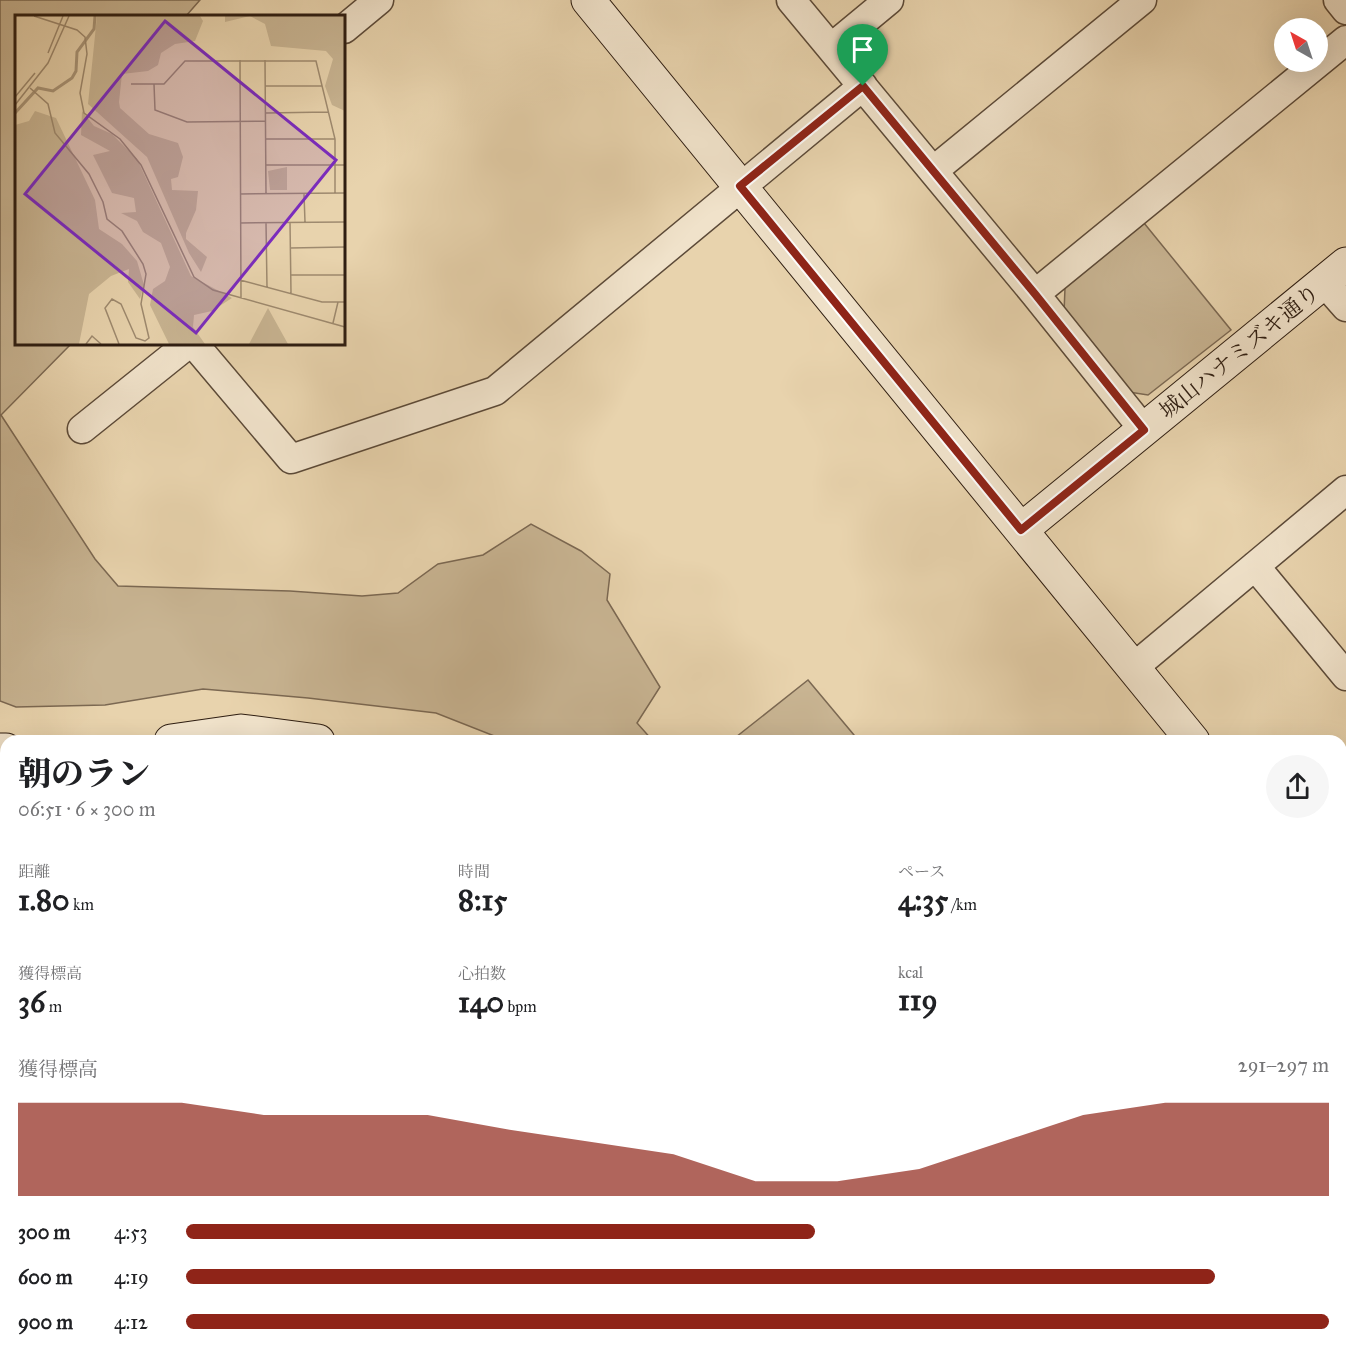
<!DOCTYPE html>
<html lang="ja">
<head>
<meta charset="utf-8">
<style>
	:root { --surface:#fff; --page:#f6f6f6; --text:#202124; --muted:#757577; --accent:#8f2418 }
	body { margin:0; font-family:"IM FELL Great Primer","Noto Serif JP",serif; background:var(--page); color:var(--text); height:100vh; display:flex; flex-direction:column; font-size:22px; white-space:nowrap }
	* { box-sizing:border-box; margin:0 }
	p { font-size:20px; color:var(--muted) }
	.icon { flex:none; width:33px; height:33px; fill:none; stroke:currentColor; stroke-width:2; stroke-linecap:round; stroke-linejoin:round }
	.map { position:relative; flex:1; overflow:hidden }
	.panel { position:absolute; left:0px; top:735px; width:1347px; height:622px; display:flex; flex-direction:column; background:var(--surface); border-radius:18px 18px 0 0; box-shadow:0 6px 24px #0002 }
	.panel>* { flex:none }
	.needle { width:39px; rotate:321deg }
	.buttons { position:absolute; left:1274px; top:18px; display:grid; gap:12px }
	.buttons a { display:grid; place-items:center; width:54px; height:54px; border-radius:50%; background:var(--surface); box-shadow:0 6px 24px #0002; font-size:30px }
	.pin { position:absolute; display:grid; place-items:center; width:51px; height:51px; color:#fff; margin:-62px -26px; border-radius:50% 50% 50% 0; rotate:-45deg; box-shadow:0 0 6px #0007 }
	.pin .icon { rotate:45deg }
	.round { display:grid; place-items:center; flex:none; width:63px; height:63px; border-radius:32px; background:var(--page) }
	.headline { display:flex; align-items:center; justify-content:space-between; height:102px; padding:0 18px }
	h1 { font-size:33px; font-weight:800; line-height:45px }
	.figures { display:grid; grid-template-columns:repeat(3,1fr); gap:9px; height:102px; padding:6px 18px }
	.figures div { display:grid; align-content:center }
	.figures b { font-size:30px; font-weight:800 }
	.figures small { font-size:16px; font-weight:400 }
	.figures p { font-size:16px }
	.chart { height:168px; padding:12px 18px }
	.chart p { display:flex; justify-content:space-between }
	.chart svg { width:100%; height:108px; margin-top:6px; fill:var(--accent); opacity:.7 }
	ul { padding:0 18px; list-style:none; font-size:20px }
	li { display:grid; grid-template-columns:96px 72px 1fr; align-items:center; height:45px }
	li i { height:15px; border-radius:8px; background:var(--accent) }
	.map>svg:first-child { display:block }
	.green { fill:#c8b492; stroke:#7b6852; stroke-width:1.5 }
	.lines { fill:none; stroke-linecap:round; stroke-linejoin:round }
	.street-casing { stroke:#5c4a38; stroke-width:31 }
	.secondary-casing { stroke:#2e1d11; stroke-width:35 }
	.street { stroke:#f0e2ca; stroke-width:28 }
	.secondary { stroke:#f0e2ca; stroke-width:33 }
	.route-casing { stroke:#fff; stroke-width:12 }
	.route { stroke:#8f2418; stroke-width:8 }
	.labels { text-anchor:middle; stroke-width:4.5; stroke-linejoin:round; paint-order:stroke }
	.street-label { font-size:22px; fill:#2e1d11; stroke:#f0e2ca }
	.inset-river { fill:none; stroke:#a99578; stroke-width:3 }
	.inset-road { fill:none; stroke:#9e8a6f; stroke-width:1.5 }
	.view { fill:#7b2cbf; fill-opacity:0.15; stroke:#7b2cbf; stroke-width:3 }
	.inset-edge { fill:none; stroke:#2e1d11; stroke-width:3 }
</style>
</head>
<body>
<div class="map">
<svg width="1346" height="1357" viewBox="0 0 1346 1357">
	<rect width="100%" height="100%" fill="#e8d3ad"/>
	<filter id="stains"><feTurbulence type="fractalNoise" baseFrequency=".00333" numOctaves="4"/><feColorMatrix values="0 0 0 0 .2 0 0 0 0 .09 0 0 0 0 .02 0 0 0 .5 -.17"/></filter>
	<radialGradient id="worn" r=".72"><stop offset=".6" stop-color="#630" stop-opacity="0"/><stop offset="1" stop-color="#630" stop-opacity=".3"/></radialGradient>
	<path class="green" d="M 0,0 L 200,0 L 186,16 L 16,16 L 16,344 L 71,344 L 1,415 L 95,559 L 118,586 L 290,591 L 362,596 L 398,593 L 438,564 L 483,555 L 531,524 L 581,551 L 610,574 L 607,600 L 660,687 L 637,723 L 653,741 L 507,741 L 436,713 L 308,698 L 203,689 L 105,705 L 16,707 L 0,701 Z
		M 1144,223 L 1231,330 L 1148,395 L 1129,392 L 1064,313 L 1065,288 Z
		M 808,680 L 854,735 L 857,741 L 731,741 Z
		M 0,753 L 6,754 L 6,814 L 0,806 Z
		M 0,947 L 6,951 L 6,1352 L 759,1352 L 756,1357 L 0,1357 Z
		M 1346,1069 L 1346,1169 L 1341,1185 L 1341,1071 Z
		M 811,1352 L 923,1352 L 926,1357 L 814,1357 Z
		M 995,1352 L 1340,1352 L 1346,1353 L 1346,1357 L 998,1357 Z"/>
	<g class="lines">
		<defs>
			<path id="street" d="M 791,0 L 1035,294 L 1144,430
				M 1338,0 L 1346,10
				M 344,29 L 379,0
				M 831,48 L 889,0
				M 933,171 L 1142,0
				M 1324,282 L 1346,307
				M 1035,294 L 1346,40
				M 194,344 L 291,459 L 495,391 L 863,86
				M 82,429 L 188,344
				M 1255,566 L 1346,676
				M 1133,668 L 1346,490
				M 0,972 L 6,974
				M 927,1352 L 930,1357"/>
			<path id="secondary" d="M 588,0 L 1193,741
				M 1021,530 L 1346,264
				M 171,741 L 241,731 L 318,741
				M 0,750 L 6,750
				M 1341,922 L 1346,928
				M 1341,1055 L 1346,1053"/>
		</defs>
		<use href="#street" class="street-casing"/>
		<use href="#secondary" class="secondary-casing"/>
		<use href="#street" class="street"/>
		<use href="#secondary" class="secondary"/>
	</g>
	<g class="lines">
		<defs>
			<path id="route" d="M 863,86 L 1035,294 L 1144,430 L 1021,530 L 740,186 Z"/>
		</defs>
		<use href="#route" class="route-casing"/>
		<use href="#route" class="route"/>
	</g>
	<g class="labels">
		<g class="street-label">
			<text transform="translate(1239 351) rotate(-39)" y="8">城山ハナミズキ通り</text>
		</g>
	</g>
	<g transform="translate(15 15)">
		<rect width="330" height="330" fill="#e8d3ad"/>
		<path d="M 82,1 L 185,1 L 188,6 L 180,26 L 160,29 L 146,38 L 143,50 L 133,56 L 107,59 L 104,87 L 105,93 L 134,119 L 163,128 L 168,142 L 163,162 L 156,164 L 157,175 L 183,176 L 181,195 L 171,218 L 171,224 L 192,242 L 186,257 L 174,238 L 132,142 L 73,89 ZM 210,1 L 330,1 L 330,96 L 317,90 L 310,71 L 318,44 L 311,36 L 256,31 L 250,9 L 235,1 L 210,7 ZM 20,96 L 41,103 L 80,185 L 84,214 L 107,229 L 122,246 L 129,270 L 125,284 L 113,267 L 114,254 L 96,261 L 74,279 L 64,329 L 0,329 L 0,110 L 14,106 ZM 67,96 L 79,111 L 97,119 L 122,144 L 176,261 L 217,283 L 197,296 L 179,300 L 178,312 L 190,329 L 154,329 L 135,290 L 138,274 L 150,266 L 155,252 L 146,228 L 128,217 L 122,206 L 106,198 L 121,197 L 119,183 L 97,178 L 78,140 L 95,136 L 66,120 ZM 272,152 L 272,175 L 255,175 L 253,156 ZM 253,293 L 273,329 L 234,329 Z" fill="#c8b492"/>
		<path class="inset-river" d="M 0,98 L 23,73 L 38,76 L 57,63 L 61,56 L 62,37 L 79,14 L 80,1"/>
		<path class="inset-road" d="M 19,1 L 62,15 L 70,22 L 72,39 L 65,78 L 69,98 L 105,124 L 126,150 L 179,262 L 198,275 L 330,312M 33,38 L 48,1M 225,45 L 226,283M 250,45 L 251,179M 116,69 L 139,69M 250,71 L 307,71M 15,73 L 33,89 L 40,118 L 74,159 L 88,187 L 92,204 L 107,216 L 128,249 L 131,259 L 126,289 L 134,323 L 130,326 L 121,323 L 106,289 L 97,284 L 90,293 L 104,329M 0,82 L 20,58M 0,90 L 33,48 L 54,1M 251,98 L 313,97M 251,106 L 172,107 L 140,95 L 139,69 L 149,69 L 170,46 L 301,46 L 320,124 L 320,178M 251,124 L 320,124M 251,150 L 330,150M 225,179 L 330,178M 289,179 L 290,207M 275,207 L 276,278M 225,208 L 330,207M 251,208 L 252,272M 275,233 L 330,232M 276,260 L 330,260M 225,265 L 307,287 L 330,287M 318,308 L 323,287M 71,329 L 77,321 L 86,329"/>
		<path class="view" d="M 150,6 L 321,145 L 181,318 L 10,179 Z"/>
		<rect width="330" height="330" class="inset-edge"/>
	</g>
	<rect width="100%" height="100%" filter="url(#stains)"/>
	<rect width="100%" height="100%" fill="url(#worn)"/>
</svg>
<div class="buttons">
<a><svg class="needle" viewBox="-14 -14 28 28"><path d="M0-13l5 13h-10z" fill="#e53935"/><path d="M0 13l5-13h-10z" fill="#757577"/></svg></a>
</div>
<div class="pin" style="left:863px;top:86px;background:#1e9e55"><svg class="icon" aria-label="arrive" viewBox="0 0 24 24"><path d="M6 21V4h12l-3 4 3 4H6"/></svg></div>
<section class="panel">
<div class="headline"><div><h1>朝のラン</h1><p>06:51 · 6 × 300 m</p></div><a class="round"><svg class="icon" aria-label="share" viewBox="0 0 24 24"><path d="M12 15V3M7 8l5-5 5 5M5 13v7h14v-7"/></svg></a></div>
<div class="figures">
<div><p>距離</p><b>1.80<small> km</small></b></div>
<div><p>時間</p><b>8:15</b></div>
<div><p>ペース</p><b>4:35<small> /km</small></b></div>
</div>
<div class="figures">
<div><p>獲得標高</p><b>36<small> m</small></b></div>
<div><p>心拍数</p><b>140<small> bpm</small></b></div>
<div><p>kcal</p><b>119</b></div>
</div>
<div class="chart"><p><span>獲得標高</span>291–297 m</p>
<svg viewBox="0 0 160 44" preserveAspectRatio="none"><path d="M0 44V6L10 6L20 6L30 11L40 11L50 11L60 17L70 22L80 27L90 38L100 38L110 33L120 22L130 11L140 6L150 6L160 6V44z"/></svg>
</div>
<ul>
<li><b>300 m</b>4:53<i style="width:55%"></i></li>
<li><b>600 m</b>4:19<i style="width:90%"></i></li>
<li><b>900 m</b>4:12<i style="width:100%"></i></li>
</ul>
</section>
</div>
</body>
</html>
